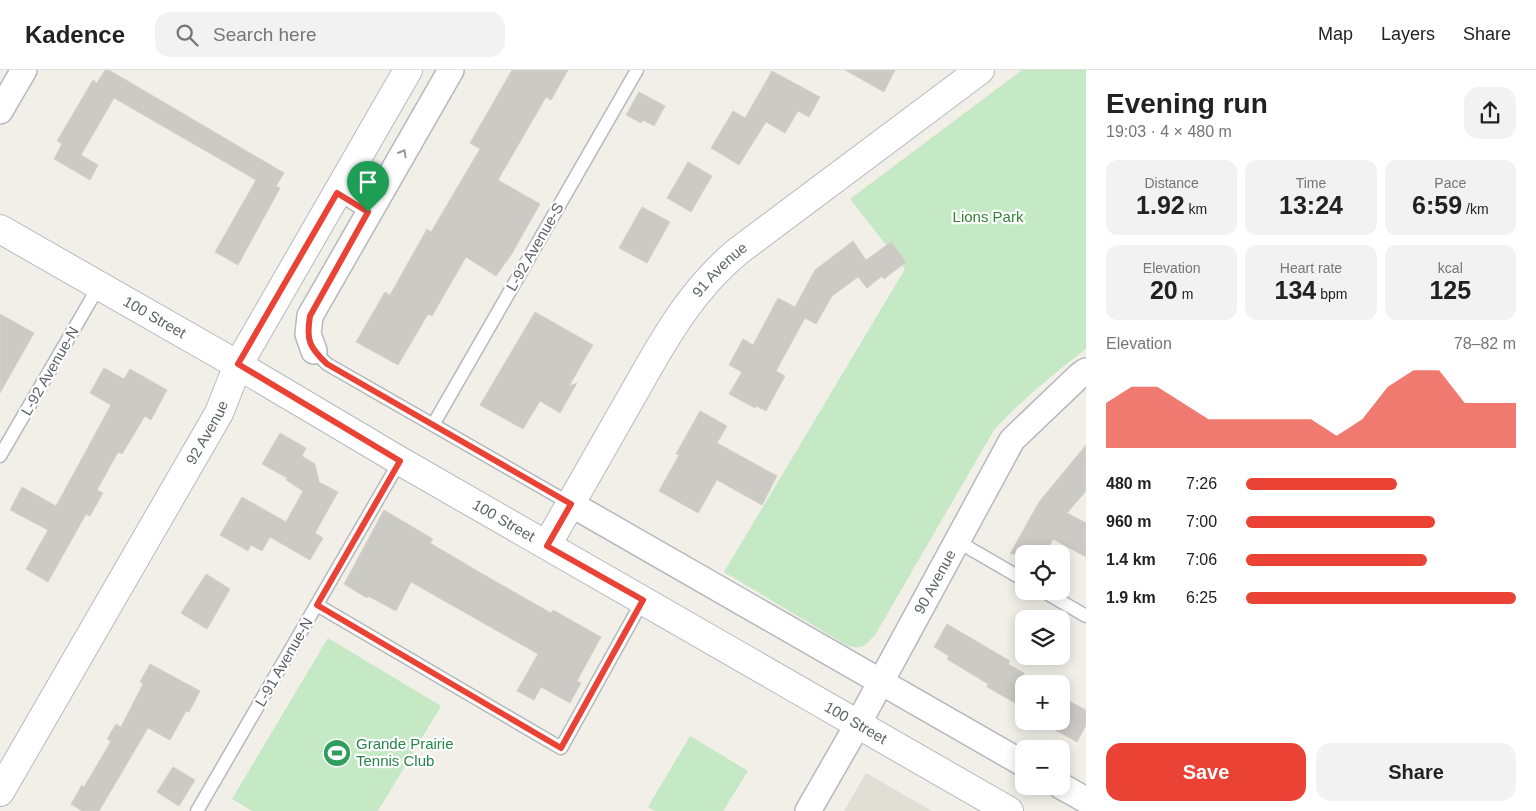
<!DOCTYPE html>
<html lang="en">
<head>
<meta charset="utf-8">
<style>
	:root { --surface:#fff; --page:#f2f2f2; --text:#222; --muted:#767676; --line:#e0e0e0; --accent:#ea4335 }
	body { margin:0; font-family:Arial,sans-serif; background:var(--page); color:var(--text); height:100vh; display:flex; flex-direction:column; font-size:19px; white-space:nowrap }
	* { box-sizing:border-box; margin:0 }
	p { font-size:16px; color:var(--muted) }
	.icon { flex:none; width:28px; height:28px; fill:none; stroke:currentColor; stroke-width:2; stroke-linecap:round; stroke-linejoin:round }
	.map { position:relative; flex:1; overflow:hidden }
	.side { display:flex; flex-direction:column; background:var(--surface); width:450px }
	.side>* { flex:none }
	.tools { position:absolute; left:1015px; top:475px; display:grid; gap:10px }
	.tools a { display:grid; place-items:center; width:55px; height:55px; border-radius:10px; background:var(--surface); box-shadow:0 2px 12px #0003; font-size:25px }
	.pin { position:absolute; display:grid; place-items:center; width:42px; height:42px; color:#fff; margin:-51px -21px; border-radius:50% 50% 50% 0; rotate:-45deg; box-shadow:0 0 5px #0007 }
	.pin .icon { rotate:45deg }
	.round { display:grid; place-items:center; flex:none; width:52px; height:52px; border-radius:15px; background:var(--page) }
	.headline { display:flex; align-items:center; justify-content:space-between; height:85px; padding:0 20px }
	h1 { font-size:28px; font-weight:700; line-height:38px }
	.figures { display:grid; grid-template-columns:repeat(3,1fr); gap:8px; height:85px; padding:5px 20px }
	.figures div { display:grid; align-content:center; border-radius:12px; background:var(--page); text-align:center }
	.figures b { font-size:25px; font-weight:700 }
	.figures small { font-size:14px; font-weight:400 }
	.figures p { font-size:14px }
	.chart { height:140px; padding:10px 20px }
	.chart p { display:flex; justify-content:space-between }
	.chart svg { width:100%; height:90px; margin-top:5px; fill:var(--accent); opacity:.7 }
	.button { display:flex; gap:10px; margin-top:auto; padding:10px 20px }
	.button a { flex:1; height:58px; border-radius:15px; background:var(--accent); color:#fff; font-size:20px; font-weight:700; line-height:58px; text-align:center }
	.button a+a { background:var(--page); color:var(--text) }
	ul { padding:0 20px; list-style:none; font-size:16px }
	li { display:grid; grid-template-columns:80px 60px 1fr; align-items:center; height:38px }
	li i { height:12px; border-radius:6px; background:var(--accent) }
	header { display:flex; align-items:center; gap:30px; box-sizing:border-box; height:70px; padding:0 25px; background:var(--surface); border-bottom:1px solid var(--line) }
	header strong { font-size:24px }
	nav { display:flex; gap:28px; margin-inline-start:auto; font-size:18px }
	.search { width:350px; height:45px; background:var(--page); display:flex; align-items:center; gap:12px; box-sizing:border-box; padding:0 18px; border-radius:15px; color:var(--muted); font-size:19px }
	main { display:flex; flex:1; min-height:0 }
	.map>svg:first-child { display:block }
	.education { fill:#e1ded6 }
	.green { fill:#c5e8c5 }
	.building { fill:#cccac5; stroke:#d6d1c6 }
	.lines { fill:none; stroke-linecap:round; stroke-linejoin:round }
	.lane-casing { stroke:#b5b8bc; stroke-width:15 }
	.street-casing { stroke:#b5b8bc; stroke-width:28 }
	.secondary-casing { stroke:#b6babf; stroke-width:30 }
	.lane { stroke:#fff; stroke-width:12 }
	.street { stroke:#fff; stroke-width:25 }
	.secondary { stroke:#fff; stroke-width:28 }
	.oneway { stroke:#979a9d }
	.route-casing { stroke:#fff; stroke-width:10 }
	.route { stroke:#ea4335; stroke-width:6 }
	.labels { text-anchor:middle; stroke-width:4.5; stroke-linejoin:round; paint-order:stroke }
	.park-label { font-size:15px; fill:#348238; stroke:#fff }
	.street-label { font-size:15px; fill:#5f6368; stroke:#fff }
	.leisure-label { font-size:15px; fill:#27864d; stroke:#fff; text-anchor:start }
</style>
</head>
<body>
<header>
<strong>Kadence</strong>
<div class="search"><svg class="icon" aria-label="search" viewBox="0 0 24 24"><circle cx="10" cy="10" r="6"/><path d="M15 15l6 6"/></svg>Search here</div>
<nav><a>Map</a><a>Layers</a><a>Share</a></nav>
</header>
<main>
<div class="map">
<svg width="1086" height="741" viewBox="0 0 1086 741">
	<rect width="100%" height="100%" fill="#f1efe8"/>
	<path class="education" d="M 866,703 L 932,741 L 844,741 Z"/>
	<path class="green" d="M 1022,0 L 1086,0 L 1086,279 C 1053,304 1022,330 994,360 L 875,565 C 865,575 863,580 848,576 L 724,502 L 905,199 L 850,129 Z
		M 328,568 L 441,636 L 378,741 L 252,741 L 232,729 Z
		M 690,666 L 748,701 L 723,741 L 655,741 L 648,737 Z"/>
	<path class="building" d="M 105,0 L 109,0 L 284,103 L 276,116 L 280,118 L 238,195 L 215,182 L 256,110 L 114,28 L 81,85 L 98,95 L 90,110 L 54,89 L 62,74 L 57,71 L 93,10 L 97,13 Z
		M 512,0 L 568,0 L 551,30 L 546,27 L 498,110 L 540,134 L 511,185 L 496,206 L 466,187 L 432,246 L 428,244 L 398,295 L 356,272 L 385,222 L 390,225 L 427,159 L 431,162 L 480,79 L 470,73 Z
		M 845,0 L 895,0 L 884,22 Z
		M 772,1 L 820,27 L 809,47 L 798,41 L 785,63 L 766,52 L 739,95 L 711,78 L 733,41 L 745,48 Z
		M 639,22 L 665,36 L 654,56 L 643,50 L 641,53 L 626,45 Z
		M 688,92 L 712,106 L 691,142 L 667,128 Z
		M 642,137 L 670,152 L 647,193 L 619,178 Z
		M 853,171 L 866,190 L 891,172 L 906,192 L 884,209 L 882,206 L 867,218 L 858,207 L 832,226 L 816,254 L 805,248 L 776,301 L 785,306 L 766,341 L 756,336 L 755,338 L 729,324 L 742,302 L 729,295 L 743,269 L 753,275 L 778,228 L 795,237 L 815,200 Z
		M 535,242 L 593,275 L 569,316 L 577,313 L 560,343 L 540,331 L 523,359 L 480,335 Z
		M 0,244 L 34,263 L 0,323 Z
		M 104,298 L 124,309 L 130,299 L 167,320 L 151,350 L 145,346 L 122,384 L 118,382 L 97,420 L 103,423 L 90,446 L 86,444 L 48,512 L 26,499 L 48,460 L 10,440 L 22,417 L 56,436 L 111,335 L 90,323 Z
		M 700,341 L 727,356 L 717,373 L 777,406 L 762,435 L 717,410 L 698,443 L 659,421 L 679,385 L 676,384 Z
		M 280,363 L 306,378 L 302,386 L 315,394 L 319,412 L 338,422 L 315,463 L 323,468 L 310,490 L 270,467 L 262,481 L 251,475 L 248,481 L 220,465 L 242,427 L 286,452 L 303,421 L 286,410 L 287,408 L 262,394 Z
		M 1086,375 L 1086,421 L 1067,443 L 1086,453 L 1086,487 L 1053,469 L 1045,484 L 1010,484 L 1039,432 Z
		M 384,440 L 433,469 L 430,473 L 486,506 L 551,543 L 553,540 L 601,567 L 577,611 L 581,613 L 570,633 L 541,617 L 534,630 L 517,621 L 538,584 L 411,512 L 396,541 L 368,526 L 367,528 L 344,514 Z
		M 206,504 L 230,519 L 207,559 L 181,543 Z
		M 947,554 L 1010,591 L 1008,594 L 1024,603 L 1024,638 L 987,617 L 988,614 L 947,589 L 949,586 L 934,577 Z
		M 150,594 L 200,621 L 189,642 L 186,641 L 170,670 L 148,658 L 99,741 L 82,741 L 71,734 L 82,715 L 84,717 L 111,671 L 107,669 L 116,654 L 121,657 L 143,614 L 140,612 Z
		M 1061,627 L 1086,640 L 1086,655 L 1077,672 L 1039,651 L 1061,651 Z
		M 173,697 L 195,710 L 179,736 L 157,722 Z"/>
	<g class="lines">
		<defs>
			<path id="lane" d="M 337,123 L 368,143
				M 314,281 L 327,294 L 571,434
				M 433,355 L 637,0
				M 0,386 L 99,216
				M 957,471 L 1024,510
				M 1043,521 L 1086,546
				M 317,535 L 561,678 L 643,530
				M 197,741 L 400,391"/>
			<g id="street">
				<path d="M 0,41 L 24,0"/>
				<path d="M 314,281 L 308,264 L 310,246 L 451,0"/>
				<path d="M 571,434 L 1024,694"/>
				<path d="M 1061,716 L 1086,730"/>
				<path id="s1" d="M 808,741 L 858,654 L 1012,370 L 1079,306 L 1086,301"/>
			</g>
			<g id="secondary">
				<path id="s2" d="M 0,159 L 238,295 L 400,391 L 1009,741"/>
				<path id="s3" d="M 547,475 C 574,428 601,380 628,333 C 660,277 687,224 737,182 L 980,0"/>
				<path id="s4" d="M 0,722 L 219,343 L 238,295 L 408,0"/>
			</g>
		</defs>
		<use href="#lane" class="lane-casing"/>
		<use href="#street" class="street-casing"/>
		<use href="#secondary" class="secondary-casing"/>
		<use href="#lane" class="lane"/>
		<use href="#street" class="street"/>
		<use href="#secondary" class="secondary"/>
	</g>
	<defs><path id="oneway-chevron" d="M-2-3.5L2.5 0L-2 3.5" fill="none" stroke-width="1.6" stroke-linecap="round" stroke-linejoin="round" transform="scale(1.25)"/></defs>
	<use class="oneway" href="#oneway-chevron" transform="translate(403 83) rotate(-60)"/>
	<g class="lines">
		<defs>
			<path id="route" d="M 337,123 L 368,142 L 310,246 C 306,270 309,277 327,294 L 571,434 L 547,476 L 643,530 L 561,678 L 317,535 L 400,391 L 238,294 Z"/>
		</defs>
		<use href="#route" class="route-casing"/>
		<use href="#route" class="route"/>
	</g>
	<defs>
		<symbol id="stadium-disc" viewBox="-11 -11 22 22"><circle r="9.5" fill="#2e9e5b" stroke="#fff"/><path d="M0-5a6.5 5 0 1 0 0 10a6.5 5 0 1 0 0-10ZM-3.5-1.8h7v3.6h-7Z" fill="#fff"/></symbol>
	</defs>
	<g fill-rule="evenodd">
		<use href="#stadium-disc" x="321" y="667" width="32" height="32"/>
	</g>
	<g class="labels">
		<g class="park-label">
			<text x="988" y="152">Lions Park</text>
		</g>
		<g class="street-label">
			<text transform="translate(535 177) rotate(-60)" y="5">L-92 Avenue-S</text>
			<text dy="5" stroke="none"><textPath href="#s3" startOffset="326">91 Avenue</textPath></text>
			<text dy="5" stroke="none"><textPath href="#s2" startOffset="178">100 Street</textPath></text>
			<text transform="translate(50 301) rotate(-60)" y="5">L-92 Avenue-N</text>
			<text dy="5" stroke="none"><textPath href="#s4" startOffset="415">92 Avenue</textPath></text>
			<text dy="5" stroke="none"><textPath href="#s2" startOffset="582">100 Street</textPath></text>
			<text dy="5" stroke="none"><textPath href="#s1" startOffset="262">90 Avenue</textPath></text>
			<text transform="translate(284 592) rotate(-60)" y="5">L-91 Avenue-N</text>
			<text dy="5" stroke="none"><textPath href="#s2" startOffset="988">100 Street</textPath></text>
		</g>
		<g class="leisure-label">
			<text x="356" y="679">Grande Prairie<tspan x="356" dy="17">Tennis Club</tspan></text>
		</g>
	</g>
</svg>
<div class="tools">
<a><svg class="icon" aria-label="locate" viewBox="0 0 24 24"><circle cx="12" cy="12" r="6"/><path d="M12 2v4M12 18v4M2 12h4M18 12h4"/></svg></a>
<a><svg class="icon" aria-label="layers" viewBox="0 0 24 24"><path d="M12 4l9 5-9 5-9-5zM3 14l9 5 9-5"/></svg></a>
<a>+</a>
<a>−</a>
</div>
<div class="pin" style="left:368px;top:142px;background:#1e9e55"><svg class="icon" aria-label="arrive" viewBox="0 0 24 24"><path d="M6 21V4h12l-3 4 3 4H6"/></svg></div>
</div>
<section class="side">
<div class="headline"><div><h1>Evening run</h1><p>19:03 · 4 × 480 m</p></div><a class="round"><svg class="icon" aria-label="share" viewBox="0 0 24 24"><path d="M12 15V3M7 8l5-5 5 5M5 13v7h14v-7"/></svg></a></div>
<div class="figures">
<div><p>Distance</p><b>1.92<small> km</small></b></div>
<div><p>Time</p><b>13:24</b></div>
<div><p>Pace</p><b>6:59<small> /km</small></b></div>
</div>
<div class="figures">
<div><p>Elevation</p><b>20<small> m</small></b></div>
<div><p>Heart rate</p><b>134<small> bpm</small></b></div>
<div><p>kcal</p><b>125</b></div>
</div>
<div class="chart"><p><span>Elevation</span>78–82 m</p>
<svg viewBox="0 0 160 44" preserveAspectRatio="none"><path d="M0 44V22L10 14L20 14L30 22L40 30L50 30L60 30L70 30L80 30L90 38L100 30L110 14L120 6L130 6L140 22L150 22L160 22V44z"/></svg>
</div>
<ul>
<li><b>480 m</b>7:26<i style="width:56%"></i></li>
<li><b>960 m</b>7:00<i style="width:70%"></i></li>
<li><b>1.4 km</b>7:06<i style="width:67%"></i></li>
<li><b>1.9 km</b>6:25<i style="width:100%"></i></li>
</ul>
<div class="button"><a>Save</a><a>Share</a></div>
</section>
</main>
</body>
</html>
